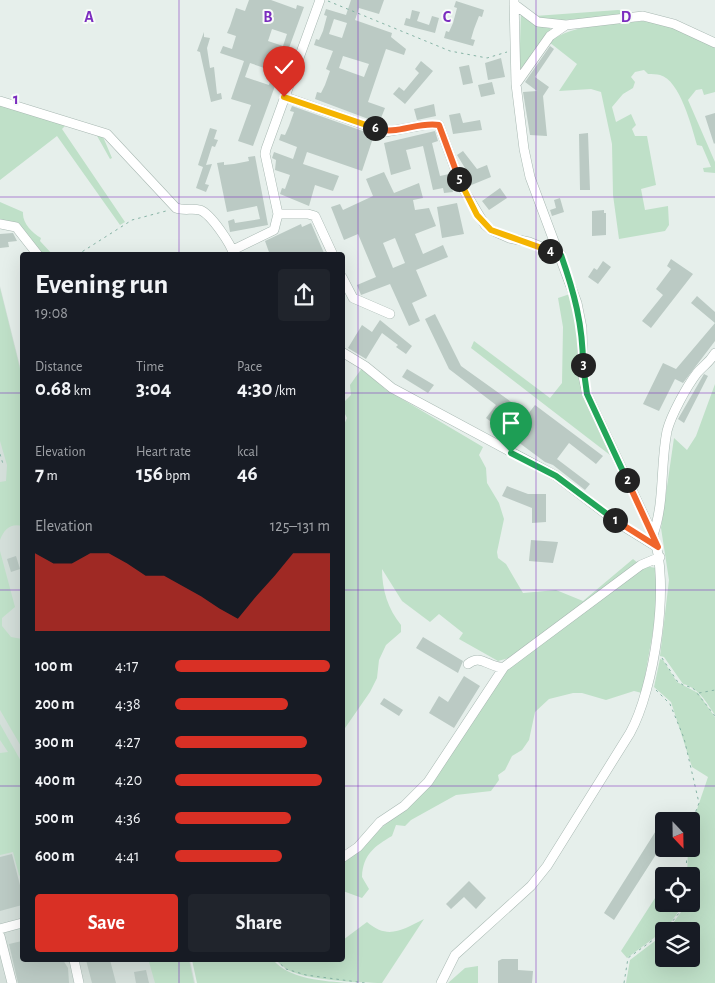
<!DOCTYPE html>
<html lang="en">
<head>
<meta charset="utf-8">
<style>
	:root { --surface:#171b24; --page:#20242c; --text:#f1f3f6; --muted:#9ea1a6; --accent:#d93025 }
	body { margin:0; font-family:"Alegreya Sans",sans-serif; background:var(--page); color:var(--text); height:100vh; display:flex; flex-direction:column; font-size:19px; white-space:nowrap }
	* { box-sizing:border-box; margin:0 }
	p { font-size:16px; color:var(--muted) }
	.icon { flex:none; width:28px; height:28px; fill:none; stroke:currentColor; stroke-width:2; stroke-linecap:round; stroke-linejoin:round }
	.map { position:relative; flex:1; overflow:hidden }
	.sheet { position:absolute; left:20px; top:252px; width:325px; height:710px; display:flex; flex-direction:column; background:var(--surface); border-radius:5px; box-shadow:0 5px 20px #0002 }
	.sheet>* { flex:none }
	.needle { width:32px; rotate:158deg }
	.tools { position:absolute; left:655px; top:812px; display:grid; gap:10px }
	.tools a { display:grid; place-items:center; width:45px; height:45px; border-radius:5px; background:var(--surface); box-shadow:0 5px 20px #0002; font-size:25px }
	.pin { position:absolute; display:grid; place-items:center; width:42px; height:42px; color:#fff; margin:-51px -21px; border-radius:50% 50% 50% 0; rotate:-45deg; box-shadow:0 0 5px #0007 }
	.pin .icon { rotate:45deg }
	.km { position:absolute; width:25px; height:25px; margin:-12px; border-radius:50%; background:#222; color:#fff; font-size:14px; line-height:25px; text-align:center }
	.round { display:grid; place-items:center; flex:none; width:52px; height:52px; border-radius:5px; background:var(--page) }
	.summary { display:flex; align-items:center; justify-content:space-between; height:85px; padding:0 15px }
	h1 { font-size:28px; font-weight:700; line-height:38px }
	.stats { display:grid; grid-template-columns:repeat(3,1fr); gap:8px; height:85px; padding:5px 15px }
	.stats div { display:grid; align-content:center }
	.stats b { font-size:21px; font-weight:700 }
	.stats small { font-size:14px; font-weight:400 }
	.stats p { font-size:14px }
	.chart { height:140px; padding:10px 15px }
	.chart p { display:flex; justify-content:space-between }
	.chart svg { width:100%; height:90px; margin-top:5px; fill:var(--accent); opacity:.7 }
	.primary-button { display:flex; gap:10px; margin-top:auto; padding:10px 15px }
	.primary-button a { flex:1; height:58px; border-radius:5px; background:var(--accent); color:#fff; font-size:20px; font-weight:700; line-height:58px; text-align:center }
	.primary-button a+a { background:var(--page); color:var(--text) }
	ul { padding:0 15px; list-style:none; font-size:16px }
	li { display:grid; grid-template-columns:80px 60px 1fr; align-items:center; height:38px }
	li i { height:12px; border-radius:6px; background:var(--accent) }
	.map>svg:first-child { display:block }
	.built { fill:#d4dfda }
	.green { fill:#bfe0c8 }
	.building { fill:#bbcac4; fill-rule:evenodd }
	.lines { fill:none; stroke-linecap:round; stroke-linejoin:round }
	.minor-casing { stroke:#a8b8b2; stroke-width:10 }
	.path { stroke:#86b3a5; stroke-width:1; stroke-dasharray:2.5 4; stroke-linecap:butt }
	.minor { stroke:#fff; stroke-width:9 }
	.split-1-casing { stroke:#fff; stroke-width:10 }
	.split-2-casing { stroke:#fff; stroke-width:10 }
	.split-3-casing { stroke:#fff; stroke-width:10 }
	.split-4-casing { stroke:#fff; stroke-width:10 }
	.split-5-casing { stroke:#fff; stroke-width:10 }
	.split-6-casing { stroke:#fff; stroke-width:10 }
	.split-7-casing { stroke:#fff; stroke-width:10 }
	.split-1 { stroke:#22a559; stroke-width:6 }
	.split-2 { stroke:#f0652b; stroke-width:6 }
	.split-3 { stroke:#22a559; stroke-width:6 }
	.split-4 { stroke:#22a559; stroke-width:6 }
	.split-5 { stroke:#f5b400; stroke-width:6 }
	.split-6 { stroke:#f0652b; stroke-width:6 }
	.split-7 { stroke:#f5b400; stroke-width:6 }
	.grid { fill:none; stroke:#7b2cbf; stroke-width:1; stroke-opacity:0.55 }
	.grid-label { font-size:16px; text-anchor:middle; font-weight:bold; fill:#7b2cbf; stroke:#f7fbf9; stroke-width:4; stroke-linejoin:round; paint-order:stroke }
</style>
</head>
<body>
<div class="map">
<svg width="715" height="983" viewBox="0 0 715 983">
	<rect width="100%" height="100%" fill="#e6efeb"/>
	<path class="built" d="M 0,286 L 22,374 L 22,960 L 190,960 L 195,983 L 0,983 Z"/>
	<path class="green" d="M 618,10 L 644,14 L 551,21 L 544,21 L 535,16 Z
		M 521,11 L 548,26 L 551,30 L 519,75 Z
		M 642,21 L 661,23 L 715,46 L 715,92 L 704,95 L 702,89 L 696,90 L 688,100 L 715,162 L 715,173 L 704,172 L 703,168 L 711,167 L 702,146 L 697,145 C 692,128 680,80 660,75 C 657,74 652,74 648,74 L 644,70 L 635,72 L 631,77 L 635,82 L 633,88 L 623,94 L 612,107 L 616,122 L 631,114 L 636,125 L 632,129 L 635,136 L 647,136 L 656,185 L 641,189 L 645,210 L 668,206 L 669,225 L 665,231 L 619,239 L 613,195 L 612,144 L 601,92 L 591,89 L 559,91 L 577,64 L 549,42 C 575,23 611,25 642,21 Z
		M 0,103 L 101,132 L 112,158 L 110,159 L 96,134 L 66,125 L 62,129 L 125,222 L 120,225 L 57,136 L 0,180 Z
		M 0,202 L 23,212 C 22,223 32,233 41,238 L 40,241 L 53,255 L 40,255 L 16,223 L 0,220 Z
		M 0,288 L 22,377 L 22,526 C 11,523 4,529 0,540 L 0,463 L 0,482 L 6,481 L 7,465 L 0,441 Z
		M 570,294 L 579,335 L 585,401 L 612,455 L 610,455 L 471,348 L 474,341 L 550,398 L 562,383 L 563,327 L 558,298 Z
		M 362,368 L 385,389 L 483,447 L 479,455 L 486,468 L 487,483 L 499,503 L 504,519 L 497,552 L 498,558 L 506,564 L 523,593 L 556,590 L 583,601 L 633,559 L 638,563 L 509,658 L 498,661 L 459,639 L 463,633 L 439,614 L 430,622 L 402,601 L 382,569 C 382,590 388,609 401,625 L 401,632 L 386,645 L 379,660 L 377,678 L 370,692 L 343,731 L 342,429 L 347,418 L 343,410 L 343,403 L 351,395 L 350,385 Z
		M 715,384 L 715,715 C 706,702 699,688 683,684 L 664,657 L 660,656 L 669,580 L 661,528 L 674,438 L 687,450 L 696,436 Z
		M 0,551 L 15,607 L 2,618 L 2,626 L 11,637 L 22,639 L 22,748 L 0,710 Z
		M 645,566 L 656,568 L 659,597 L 642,693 L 634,691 L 606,700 L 582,693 L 573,693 L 549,699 L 535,712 L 529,740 L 522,750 L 512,756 L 505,770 L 498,775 L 499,780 L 491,791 L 456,795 L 411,820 L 405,826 L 396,825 L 392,836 C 375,846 363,854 362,877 L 369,889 L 362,898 L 343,891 L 343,861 L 431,785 L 505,671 Z
		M 660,659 L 663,660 L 677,682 L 698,693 L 715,717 L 715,983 L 626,983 L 630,960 L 664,934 L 664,959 L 691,959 L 691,931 L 667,931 L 687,904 L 691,904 L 691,876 L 687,876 L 688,849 L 691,849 L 691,827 L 708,777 L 692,767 L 671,702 L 654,687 Z
		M 0,724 L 22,763 L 22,878 L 19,875 L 13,852 L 0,855 L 0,753 L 8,752 L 0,740 Z
		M 664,884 L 664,904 L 684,904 L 666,929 L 627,958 L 621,951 Z
		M 424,919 L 382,983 C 362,983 300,980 285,968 C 282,966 279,963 276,960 L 342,960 L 343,940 L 367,922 C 388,940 402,930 424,919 Z
		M 155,960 L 189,960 L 194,983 L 155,983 L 149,962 Z
		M 192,960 L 273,960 C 291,980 324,981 349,983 L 197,983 Z
		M 478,966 L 478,983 L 448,983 L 465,968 Z"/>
	<path class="building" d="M 249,0 L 271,0 L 296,9 L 297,5 L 304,7 L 253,146 L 238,141 L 251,105 L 231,99 L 244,61 L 220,53 L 223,46 L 232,49 L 236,36 L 227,33 L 230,26 L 236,8 L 245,11 ZM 272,29 L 287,34 L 283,46 L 268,41 ZM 250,63 L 273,71 L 269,85 L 245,77 Z
		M 351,0 L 384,0 L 379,14 L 359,8 L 355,20 L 392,33 L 391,37 L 406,49 L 404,55 L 386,49 L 368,102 L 385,108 L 379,123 L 315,99 L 317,92 L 321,93 L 325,85 L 330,71 L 326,69 L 333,51 L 314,45 L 316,39 L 319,40 L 323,31 L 327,16 L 324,15 L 326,9 L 346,15 ZM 334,19 L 347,23 L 342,38 L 329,34 ZM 343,56 L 369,64 L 364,77 L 339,68 Z
		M 456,1 L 484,10 L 482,17 L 479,16 L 474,29 L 471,39 L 475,40 L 473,46 L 444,38 L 446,31 L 449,32 L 453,23 L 457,8 L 454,7 Z
		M 412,10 L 420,12 L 417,21 L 429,25 L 432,16 L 439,18 L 435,33 L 404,25 L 406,18 L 410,19 Z
		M 204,32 L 204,37 L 210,38 L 207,48 L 210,68 L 214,67 L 217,94 L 221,93 L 222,99 L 211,102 L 200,52 L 197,51 Z
		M 550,46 L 554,49 L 535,77 L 549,87 L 543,96 L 547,136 L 530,135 L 523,92 L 537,91 L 525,82 Z
		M 501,58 L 505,77 L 488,80 L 485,63 Z
		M 421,61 L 433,71 L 405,104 L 393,94 L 399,87 L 404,91 L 419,73 L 415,69 Z
		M 469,65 L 473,83 L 463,85 L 459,67 Z
		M 492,82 L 495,94 L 481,97 L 478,85 Z
		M 434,104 L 436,116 L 417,120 L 414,109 Z
		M 292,106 L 374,135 L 362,171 L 307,152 L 303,164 L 339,176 L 333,191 L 315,185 L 309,206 L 280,194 L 282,188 L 285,189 L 290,175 L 275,170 L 276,160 L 272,158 L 274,152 L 293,159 L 297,147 L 279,140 L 281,134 L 285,135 L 289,126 L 294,112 L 290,111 Z
		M 460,113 L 463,123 L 480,120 L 482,130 L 453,134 L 449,115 Z
		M 715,113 L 715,143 L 714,144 L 705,116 Z
		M 210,128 L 217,130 L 214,139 L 218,140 L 215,147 L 212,146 L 206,165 L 212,164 L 205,184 L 209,185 L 206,192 L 196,188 L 203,167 L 198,165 Z
		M 435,131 L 438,141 L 432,143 L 440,176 L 449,174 L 453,192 L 444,193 L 443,188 L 433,190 L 423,146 L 406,150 L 411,169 L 391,175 L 384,143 Z
		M 588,133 L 590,190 L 580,190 L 579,134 Z
		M 463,151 L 477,169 L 487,165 L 491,177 L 469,186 L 464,174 L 468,173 L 457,155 Z
		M 255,156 L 268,225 L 230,232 L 228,221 L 234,219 L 235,223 L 260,219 L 257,206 L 227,212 L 217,163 L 224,162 L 224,165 L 234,164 L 249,161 L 248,157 Z
		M 384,172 L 394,193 L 419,183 L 423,198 L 413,200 L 415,210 L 429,208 L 436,226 L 415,234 L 423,254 L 443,245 L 448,257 L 416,270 L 427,296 L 412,303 L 420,321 L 409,326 L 390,284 L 361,295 L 357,285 L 376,277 L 358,234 L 344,240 L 331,207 L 340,204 L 343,210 L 373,196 L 366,179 ZM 395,238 L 405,263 L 393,268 L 383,243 Z
		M 500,188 L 507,198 L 489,210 L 482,201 Z
		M 560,198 L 564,212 L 552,216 L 550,210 L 556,208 L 554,200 Z
		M 457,203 L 464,234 L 442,238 L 437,207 Z
		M 604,210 L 604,213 L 606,213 L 606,235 L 592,236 L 592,211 Z
		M 311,223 L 324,253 L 319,255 L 270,255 L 265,241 L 301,224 L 302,227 Z
		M 13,233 L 17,241 L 8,242 L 9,247 L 0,248 L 0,234 Z
		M 671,259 L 693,274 L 651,328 L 642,321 L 663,295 L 656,289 L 671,269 L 667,266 Z
		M 603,261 L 611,267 L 598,284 L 588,277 L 594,268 L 597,270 Z
		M 697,296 L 715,312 L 715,341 L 683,383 L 675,379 L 659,411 L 643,404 L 663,363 L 676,369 L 715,323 L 691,303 Z
		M 435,314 L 461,366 L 528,414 L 535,405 L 603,456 L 596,464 L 569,443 L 557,459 L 590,484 L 585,490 L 553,465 L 545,462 L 486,418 L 496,405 L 449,369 L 425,319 Z
		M 380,320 L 412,346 L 406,354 L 396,347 L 398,345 L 382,333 L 366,359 L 348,348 L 362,325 L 372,332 Z
		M 407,369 L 434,385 L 428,393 L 402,377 Z
		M 704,374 L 708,376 L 684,423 L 678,419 Z
		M 507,486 L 528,494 L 546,494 L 546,522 L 532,523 L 532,508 L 502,496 Z
		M 531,540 L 558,542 L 553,563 L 529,561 Z
		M 16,556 L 20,569 L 11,572 L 7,559 Z
		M 423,637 L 463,661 L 458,673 L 416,648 Z
		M 464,676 L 480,686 L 454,728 L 429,713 L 439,696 L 448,702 Z
		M 384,698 L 403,710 L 399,716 L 380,704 Z
		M 664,818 L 664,842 L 614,920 L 604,913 Z
		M 12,854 L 22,893 L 22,905 L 0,911 L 0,857 Z
		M 469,881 L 486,898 L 476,909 L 464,897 L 451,909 L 446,904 Z
		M 22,941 L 22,960 L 63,960 L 68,968 L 69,983 L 18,983 L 9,944 Z
		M 502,959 L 518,959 L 518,970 L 533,971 L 532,983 L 498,983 L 498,961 Z
		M 86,960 L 110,960 L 116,983 L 92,983 Z
		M 146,970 L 149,983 L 136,983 L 134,972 Z"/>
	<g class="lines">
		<defs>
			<path id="minor" d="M 514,4 L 538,22 L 566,25 L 643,16 L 674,24 L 715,43
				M 516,84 L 550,36 L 566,25
				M 285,97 L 385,132 L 424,125 L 439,125 L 461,185 L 485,225 L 491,230 L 509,238 L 529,242 L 561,255
				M 0,101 L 107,134 L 176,208 C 184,211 192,208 200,210 C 211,214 231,244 234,255
				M 278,214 L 308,214 L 315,216 L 333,255
				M 0,224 L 16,227 L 38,255
				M 233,250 L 274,230 L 278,214 L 265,154 L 266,149 L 320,0
				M 342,277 L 353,298 L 390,314
				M 342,352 L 365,366 L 392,388 L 556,476 L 618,523 L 657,547
				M 653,535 C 665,502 660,466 667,431 C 671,415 687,386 697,373 C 704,365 709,363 715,353
				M 468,664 C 482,653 489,669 504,667 L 641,565 L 660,557
				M 342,858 L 358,847 L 380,822 L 404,806 L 428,782 L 504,667
				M 0,929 L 22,923
				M 0,936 L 12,983
				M 74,960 L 79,983
				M 441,983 L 455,955 L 531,886 L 547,866 L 630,733 C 654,690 671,582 653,535 L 587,394 L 583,376 L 582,328 L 577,303 L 530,177 L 524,149 L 516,84 L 514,0"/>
		</defs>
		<use href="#minor" class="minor-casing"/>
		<path class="path" d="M 328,1 L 450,51 L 487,58 L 507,52
			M 77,255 L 132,220 L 166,211
			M 0,454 L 3,464
			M 662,658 L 677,681 L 683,685 L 693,688 L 715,716
			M 656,690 L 670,704 L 684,738 L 699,803 L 691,824
			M 699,693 L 715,690
			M 686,876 L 687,849
			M 665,931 L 686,904
			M 276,960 L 286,969 L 306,975 L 365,983
			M 624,983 L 628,958 L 664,932"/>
		<use href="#minor" class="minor"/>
	</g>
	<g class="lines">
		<defs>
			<path id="split-1" d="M 511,453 L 556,476 L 615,520"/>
			<path id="split-2" d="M 615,520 L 658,547 L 627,480"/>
			<path id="split-3" d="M 583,365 L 587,394 L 627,480"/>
			<path id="split-4" d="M 550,251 L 561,255 C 574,292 583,325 583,365"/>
			<path id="split-5" d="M 459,179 L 477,215 L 491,230 L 550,251"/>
			<path id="split-6" d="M 375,128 C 396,136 418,121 439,125 L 459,179"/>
			<path id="split-7" d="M 284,97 L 375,128"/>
		</defs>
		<use href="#split-1" class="split-1-casing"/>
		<use href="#split-2" class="split-2-casing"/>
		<use href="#split-3" class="split-3-casing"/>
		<use href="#split-4" class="split-4-casing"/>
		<use href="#split-5" class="split-5-casing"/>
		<use href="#split-6" class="split-6-casing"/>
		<use href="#split-7" class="split-7-casing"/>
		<use href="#split-1" class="split-1"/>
		<use href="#split-2" class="split-2"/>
		<use href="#split-3" class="split-3"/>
		<use href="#split-4" class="split-4"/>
		<use href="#split-5" class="split-5"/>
		<use href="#split-6" class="split-6"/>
		<use href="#split-7" class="split-7"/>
	</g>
	<path class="grid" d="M 179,0 L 179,255M 358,0 L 358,983M 536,0 L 536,983M 0,197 L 715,197M 0,393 L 22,393M 342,393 L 715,393M 0,590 L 22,590M 342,590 L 715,590M 0,786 L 22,786M 342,786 L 715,786M 179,960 L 179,983"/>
	<g class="grid-label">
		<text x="89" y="22">A</text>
		<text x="268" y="22">B</text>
		<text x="447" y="22">C</text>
		<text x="626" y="22">D</text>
		<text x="16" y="104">1</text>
	</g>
</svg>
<div class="tools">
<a><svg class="needle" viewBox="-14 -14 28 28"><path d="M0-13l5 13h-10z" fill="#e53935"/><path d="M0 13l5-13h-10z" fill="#9ea1a6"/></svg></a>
<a><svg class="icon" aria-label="locate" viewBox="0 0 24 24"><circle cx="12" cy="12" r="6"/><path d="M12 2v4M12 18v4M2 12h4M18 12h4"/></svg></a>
<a><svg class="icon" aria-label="layers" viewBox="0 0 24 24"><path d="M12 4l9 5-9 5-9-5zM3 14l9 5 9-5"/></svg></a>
</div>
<div class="pin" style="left:511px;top:453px;background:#1e9e55"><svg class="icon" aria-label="arrive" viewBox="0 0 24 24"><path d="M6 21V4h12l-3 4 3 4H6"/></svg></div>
<div class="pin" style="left:284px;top:97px;background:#d93025"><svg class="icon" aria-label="check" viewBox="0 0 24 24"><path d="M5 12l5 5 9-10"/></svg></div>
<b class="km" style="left:615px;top:520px">1</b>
<b class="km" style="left:627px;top:480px">2</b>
<b class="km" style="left:583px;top:365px">3</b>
<b class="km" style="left:550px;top:251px">4</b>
<b class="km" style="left:459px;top:179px">5</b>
<b class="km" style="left:375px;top:128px">6</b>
<section class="sheet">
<div class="summary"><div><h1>Evening run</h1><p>19:08</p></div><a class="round"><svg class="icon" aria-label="share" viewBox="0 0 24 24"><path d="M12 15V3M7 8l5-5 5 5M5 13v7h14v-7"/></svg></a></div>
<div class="stats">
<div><p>Distance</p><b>0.68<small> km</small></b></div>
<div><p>Time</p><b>3:04</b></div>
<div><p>Pace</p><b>4:30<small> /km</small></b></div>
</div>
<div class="stats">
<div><p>Elevation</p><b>7<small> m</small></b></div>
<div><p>Heart rate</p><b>156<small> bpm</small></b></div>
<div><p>kcal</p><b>46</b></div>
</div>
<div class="chart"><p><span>Elevation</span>125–131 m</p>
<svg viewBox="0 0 160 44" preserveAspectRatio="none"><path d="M0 44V6L10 11L20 11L30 6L40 6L50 11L60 17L70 17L80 22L90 27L100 33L110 38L120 27L130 17L140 6L150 6L160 6V44z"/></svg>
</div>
<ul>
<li><b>100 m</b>4:17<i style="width:100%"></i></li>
<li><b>200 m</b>4:38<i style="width:73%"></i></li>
<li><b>300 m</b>4:27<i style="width:85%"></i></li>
<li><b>400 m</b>4:20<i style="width:95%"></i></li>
<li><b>500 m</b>4:36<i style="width:75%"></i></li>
<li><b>600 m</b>4:41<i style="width:69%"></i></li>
</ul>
<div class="primary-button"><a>Save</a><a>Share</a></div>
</section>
</div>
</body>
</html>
